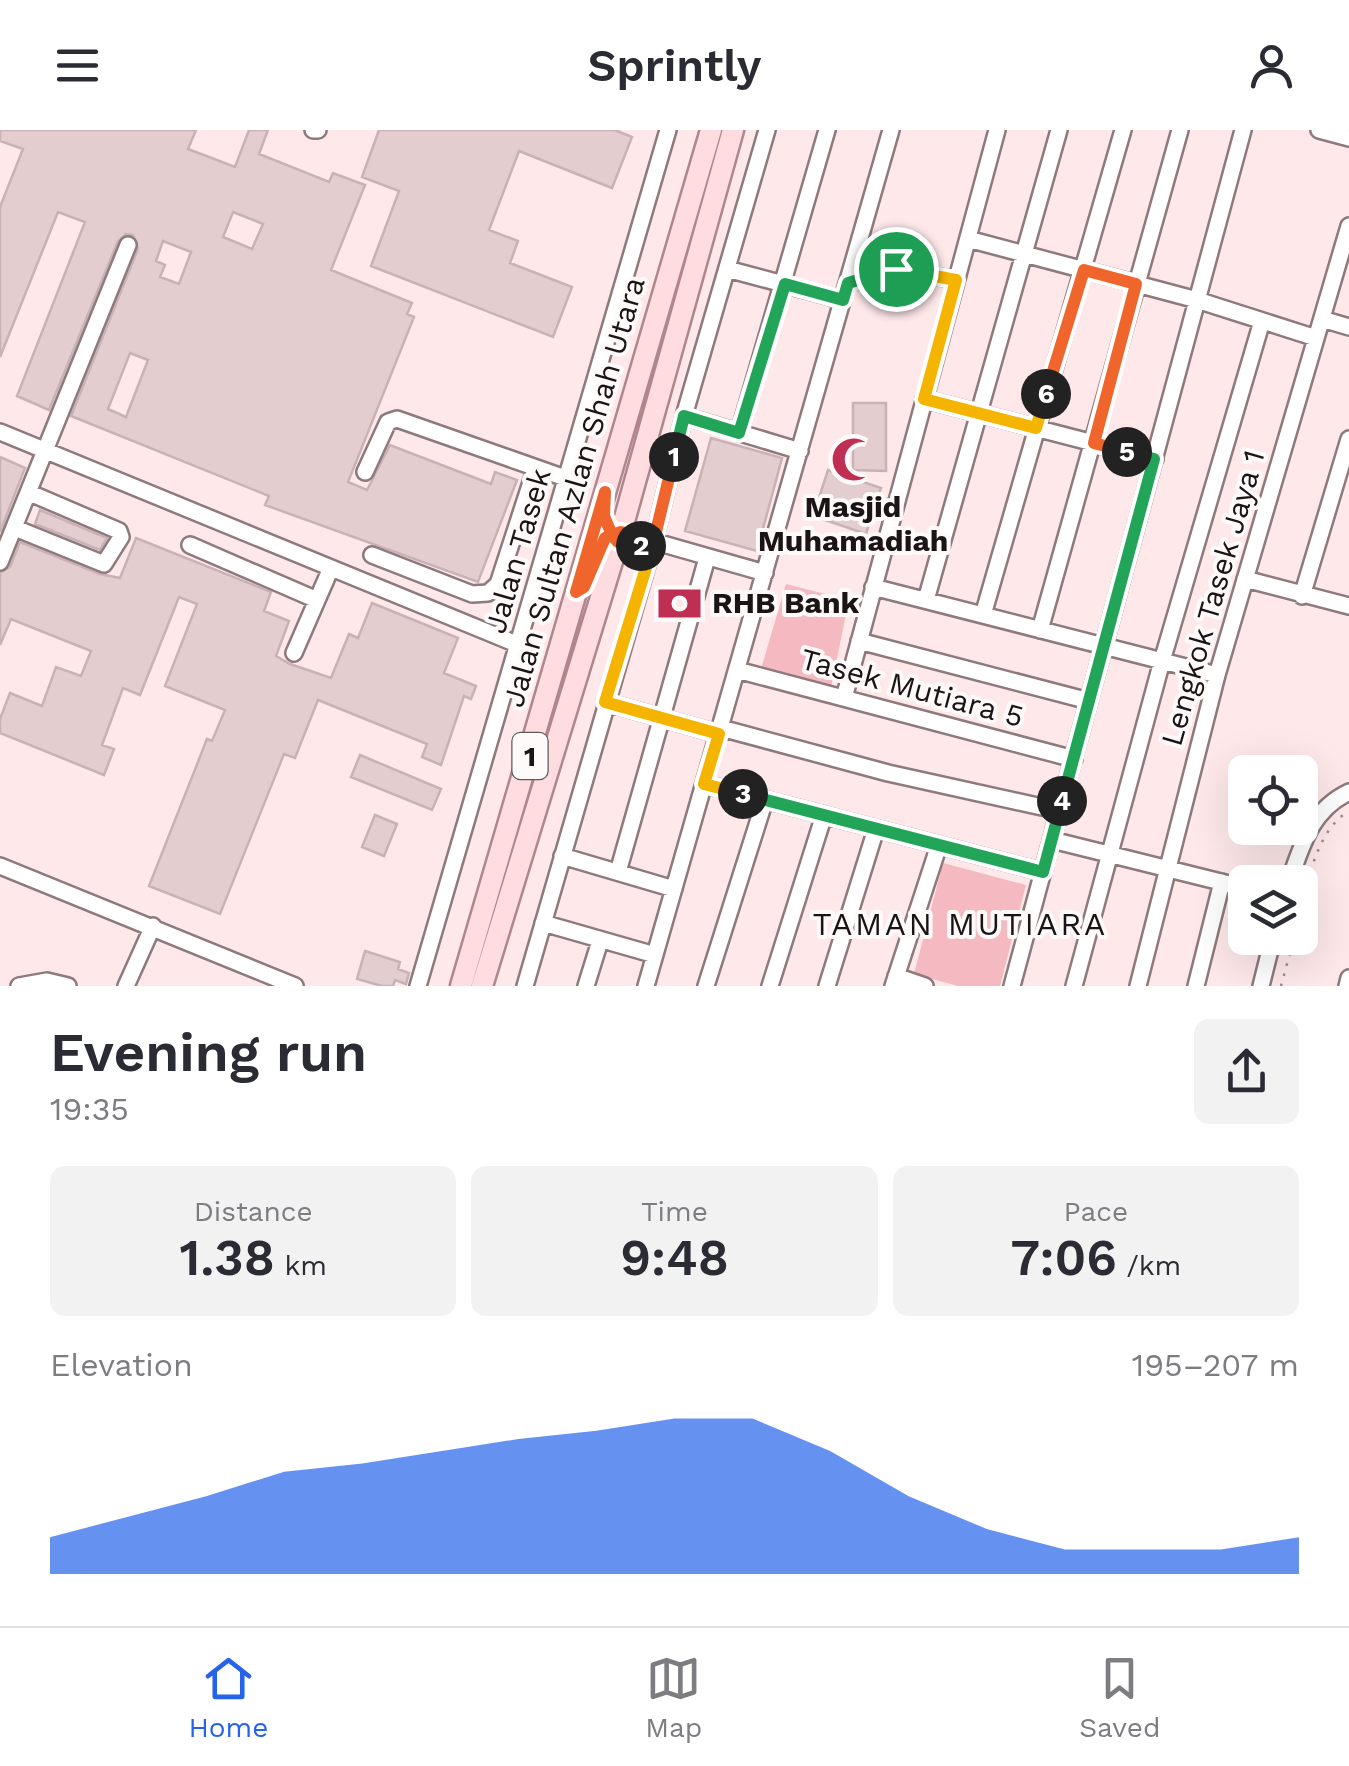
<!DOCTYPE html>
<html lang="en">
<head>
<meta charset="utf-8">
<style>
	:root { --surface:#fff; --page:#f2f2f3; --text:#2b2b33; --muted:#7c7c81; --line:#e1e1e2; --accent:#2563eb }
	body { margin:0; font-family:"Work Sans",sans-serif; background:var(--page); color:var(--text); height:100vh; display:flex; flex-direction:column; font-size:38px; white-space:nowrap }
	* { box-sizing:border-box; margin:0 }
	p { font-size:32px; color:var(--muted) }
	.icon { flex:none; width:55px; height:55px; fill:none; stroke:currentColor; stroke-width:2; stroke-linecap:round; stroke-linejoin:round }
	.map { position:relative; height:856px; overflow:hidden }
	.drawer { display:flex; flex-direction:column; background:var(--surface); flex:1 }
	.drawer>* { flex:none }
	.controls { position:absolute; left:1228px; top:625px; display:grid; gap:20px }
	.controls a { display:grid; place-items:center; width:90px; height:90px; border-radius:15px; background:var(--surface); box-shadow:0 10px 40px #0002; font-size:50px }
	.pin { position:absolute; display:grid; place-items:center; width:85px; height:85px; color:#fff; margin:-42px; border:5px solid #fff; border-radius:50%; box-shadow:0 2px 10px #0007 }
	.km { position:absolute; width:50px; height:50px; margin:-25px; border-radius:50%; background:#222; color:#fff; font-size:28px; line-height:50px; text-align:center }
	.round { display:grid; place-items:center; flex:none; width:105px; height:105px; border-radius:15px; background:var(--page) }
	.head { display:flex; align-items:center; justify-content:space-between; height:170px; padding:0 50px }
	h1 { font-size:55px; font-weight:600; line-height:75px }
	.stats { display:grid; grid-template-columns:repeat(3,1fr); gap:15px; height:170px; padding:10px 50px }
	.stats div { display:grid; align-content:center; border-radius:15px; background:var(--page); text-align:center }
	.stats b { font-size:50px; font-weight:600 }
	.stats small { font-size:28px; font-weight:400 }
	.stats p { font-size:28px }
	.chart { height:280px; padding:20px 50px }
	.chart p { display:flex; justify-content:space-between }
	.chart svg { width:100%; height:180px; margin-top:10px; fill:var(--accent); opacity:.7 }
	header { display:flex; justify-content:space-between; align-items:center; height:130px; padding:0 50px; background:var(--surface); font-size:45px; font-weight:600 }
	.tabs { display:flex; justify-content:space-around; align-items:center; height:140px; border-top:2px solid var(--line); background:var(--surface); font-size:28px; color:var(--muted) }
	.tabs a { display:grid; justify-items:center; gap:5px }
	.tabs .selected { color:var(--accent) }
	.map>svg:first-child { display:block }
	.green { fill:#f5bac1 }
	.building { fill:#e3cdcf; stroke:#c8b2b5; stroke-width:2.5; fill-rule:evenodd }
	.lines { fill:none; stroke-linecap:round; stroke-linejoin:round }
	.minor-casing { stroke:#8e7a7c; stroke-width:20 }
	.major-casing { stroke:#af868b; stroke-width:25 }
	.path { stroke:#9b8b8d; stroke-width:2.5; stroke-dasharray:2.5 8; stroke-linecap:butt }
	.minor { stroke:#fff; stroke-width:15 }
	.major { stroke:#fedce0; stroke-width:20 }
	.split-1-casing { stroke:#fff; stroke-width:20 }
	.split-2-casing { stroke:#fff; stroke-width:20 }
	.split-3-casing { stroke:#fff; stroke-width:20 }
	.split-4-casing { stroke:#fff; stroke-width:20 }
	.split-5-casing { stroke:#fff; stroke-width:20 }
	.split-6-casing { stroke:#fff; stroke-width:20 }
	.split-7-casing { stroke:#fff; stroke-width:20 }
	.split-1 { stroke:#22a559; stroke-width:12 }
	.split-2 { stroke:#f0652b; stroke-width:12 }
	.split-3 { stroke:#f5b400; stroke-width:12 }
	.split-4 { stroke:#22a559; stroke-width:12 }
	.split-5 { stroke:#22a559; stroke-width:12 }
	.split-6 { stroke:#f0652b; stroke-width:12 }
	.split-7 { stroke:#f5b400; stroke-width:12 }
	.labels { text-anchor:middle; stroke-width:8; stroke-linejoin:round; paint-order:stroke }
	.shield { fill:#fffafa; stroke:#5f595a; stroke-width:2.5 }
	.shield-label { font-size:28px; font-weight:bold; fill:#1b1415 }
	.street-label { font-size:30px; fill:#1b1415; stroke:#fffafa }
	.poi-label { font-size:30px; font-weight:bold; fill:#1b1415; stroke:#fffafa }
	.neighbourhood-label { font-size:32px; letter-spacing:2.5px; fill:#1b1415; stroke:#fffafa }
</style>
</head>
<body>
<header><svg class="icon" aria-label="menu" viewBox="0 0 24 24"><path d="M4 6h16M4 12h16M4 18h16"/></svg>Sprintly<svg class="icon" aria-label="person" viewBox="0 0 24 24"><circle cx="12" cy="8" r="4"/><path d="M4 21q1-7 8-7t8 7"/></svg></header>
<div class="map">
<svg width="1349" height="856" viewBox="0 0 1349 856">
	<rect width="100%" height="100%" fill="#fee8ea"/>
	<path class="green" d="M 786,454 L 849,470 L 831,557 L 761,539 Z
		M 943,733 L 1026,755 L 1000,856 L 958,856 L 914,844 Z"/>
	<path class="building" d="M 0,0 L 196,0 L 188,19 L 235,37 L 249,0 L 268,0 L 259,24 L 329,52 L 333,43 L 365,55 L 331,140 L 412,173 L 407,184 L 414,187 L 348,352 L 367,360 L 390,315 L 491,354 L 495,342 L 517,350 L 478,452 L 265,375 L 269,366 L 71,286 L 138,119 L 133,105 L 126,104 L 118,111 L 49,280 L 17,266 L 85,92 L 58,82 L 0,227 L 0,77 L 23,19 L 0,11 ZM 233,82 L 263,94 L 252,119 L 223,107 ZM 163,111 L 191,122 L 179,154 L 160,147 L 165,135 L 156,131 ZM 130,223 L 148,230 L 126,287 L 108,279 Z
		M 379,0 L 615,0 L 632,7 L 612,58 L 519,21 L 489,100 L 518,111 L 510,133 L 572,157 L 553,207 L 371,136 L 399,61 L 362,47 Z
		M 853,273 L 886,273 L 886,341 L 853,340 Z
		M 711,308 L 782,328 L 757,421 L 685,401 Z
		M 0,327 L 25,338 L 0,402 Z
		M 828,340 L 881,358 L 866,404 L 813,386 Z
		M 40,380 L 107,408 L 100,420 L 35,394 Z
		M 136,408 L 271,462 L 264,481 L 289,491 L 276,526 L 290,534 L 331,548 L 349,504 L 358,508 L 372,473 L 458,508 L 444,543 L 476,556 L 471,569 L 464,566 L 441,635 L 422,627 L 427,614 L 318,570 L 295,628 L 284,624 L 220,784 L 149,756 L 207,609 L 212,611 L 225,580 L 165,556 L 197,474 L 179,467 L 140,565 L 123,558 L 102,615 L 114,619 L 104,645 L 0,603 L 0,589 L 10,563 L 42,576 L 56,537 L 81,546 L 91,521 L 11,489 L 0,515 L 0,443 L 10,437 L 20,412 L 100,444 L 120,448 Z
		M 360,625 L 441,659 L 432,680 L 351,647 Z
		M 375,685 L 397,694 L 384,726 L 362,717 Z
		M 365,821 L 400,832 L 398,839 L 409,843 L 406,854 L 395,850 L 393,856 L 382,856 L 357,849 Z"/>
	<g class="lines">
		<defs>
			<path id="minor" d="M 313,0 L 318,0
				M 1319,0 L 1349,8
				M 968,109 L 1197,170 L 1316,208
				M 727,139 L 843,170
				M 848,153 L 896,139 L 956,150
				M 1322,189 L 1349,197
				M 924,269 L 1155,329
				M 684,286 L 800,321
				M 0,302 L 519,515
				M 739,303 L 827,0
				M 365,342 L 388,292 L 397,289 L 568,349
				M 15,398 L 104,434 L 121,407 L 119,401 L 30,363
				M 621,402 L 765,443
				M 190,415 L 317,470
				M 372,425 L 472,464 L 488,463 L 498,454 L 535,340
				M 0,432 L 128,115
				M 1245,449 L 1349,476
				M 873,457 L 1217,545
				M 1302,466 L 1349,309
				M 926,470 L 1059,0
				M 983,485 L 1123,0
				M 1040,500 L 1180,0
				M 859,511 L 1089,571
				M 294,523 L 331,438
				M 737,540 L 1074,629
				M 844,568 L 997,0
				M 605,572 L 719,604
				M 721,598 L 888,643 L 1060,681
				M 705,654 L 1043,742
				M 1052,710 L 1245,758
				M 562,726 L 674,759
				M 0,736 L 295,856
				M 618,742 L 707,428
				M 1289,752 C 1302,715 1311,680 1349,662
				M 543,793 L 655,825
				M 896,846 L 925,856
				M 19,856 L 47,851 L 68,856
				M 126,856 L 153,796
				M 418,856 L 668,0
				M 525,856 L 652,418 L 684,286 L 767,0
				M 586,856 L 600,811
				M 646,856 L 891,0
				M 706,856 L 765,670
				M 770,856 L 824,685
				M 827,856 L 876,699
				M 893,856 L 939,715
				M 1012,856 L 1243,0
				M 1074,856 L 1162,531 L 1262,191
				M 1138,856 L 1217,545 L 1349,96
				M 1196,856 L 1222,752
				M 1261,856 L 1273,808
				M 1347,856 L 1349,848"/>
			<path id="major" d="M 461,856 L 711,0
				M 482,856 L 621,402 L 733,0"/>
		</defs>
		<use href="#minor" class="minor-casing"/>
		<use href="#major" class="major-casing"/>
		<path class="path" d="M 1300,782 C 1309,748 1317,700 1349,681
			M 1281,856 L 1294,808"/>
		<use href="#minor" class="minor"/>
		<use href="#major" class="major"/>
	</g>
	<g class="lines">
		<defs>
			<path id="split-1" d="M 674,327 L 684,286 L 739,303 L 785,154 L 843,170 L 848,153 L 896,139"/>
			<path id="split-2" d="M 641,416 L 618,412 L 612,405 L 605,408 L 584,457 L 576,462 L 605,362 L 604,386 L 612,405 L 621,402 L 654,410 L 674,327"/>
			<path id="split-3" d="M 641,416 L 652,418 L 605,572 L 719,604 L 704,654 L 743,664"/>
			<path id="split-4" d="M 743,664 L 1043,742 L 1062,671"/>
			<path id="split-5" d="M 1062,671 L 1154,329 L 1127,322"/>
			<path id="split-6" d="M 1046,264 L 1084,140 L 1136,154 L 1094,313 L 1127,322"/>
			<path id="split-7" d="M 896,139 L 956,150 L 924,269 L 1036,298 L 1046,264"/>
		</defs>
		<use href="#split-1" class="split-1-casing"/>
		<use href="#split-2" class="split-2-casing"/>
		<use href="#split-3" class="split-3-casing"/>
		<use href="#split-4" class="split-4-casing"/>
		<use href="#split-5" class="split-5-casing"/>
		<use href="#split-6" class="split-6-casing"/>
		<use href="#split-7" class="split-7-casing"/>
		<use href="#split-1" class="split-1"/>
		<use href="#split-2" class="split-2"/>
		<use href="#split-3" class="split-3"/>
		<use href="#split-4" class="split-4"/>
		<use href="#split-5" class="split-5"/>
		<use href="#split-6" class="split-6"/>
		<use href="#split-7" class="split-7"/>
	</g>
	<defs>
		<symbol id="mosque-bare" viewBox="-9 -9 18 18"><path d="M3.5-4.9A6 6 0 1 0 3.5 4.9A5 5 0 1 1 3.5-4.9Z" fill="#bf2f54" stroke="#fffafa" stroke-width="2.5" paint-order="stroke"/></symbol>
		<symbol id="bank-bare" viewBox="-9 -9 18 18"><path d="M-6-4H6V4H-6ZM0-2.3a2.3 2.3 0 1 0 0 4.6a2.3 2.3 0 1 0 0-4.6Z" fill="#bf2f54" stroke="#fffafa" stroke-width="2.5" paint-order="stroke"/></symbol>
	</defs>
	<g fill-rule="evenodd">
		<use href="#mosque-bare" x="822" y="298" width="63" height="63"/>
		<use href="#bank-bare" x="648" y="442" width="63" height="63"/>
	</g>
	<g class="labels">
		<rect class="shield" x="512.5" y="603" width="35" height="46" rx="8"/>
		<g class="shield-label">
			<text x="530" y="636">1</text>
		</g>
		<g class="street-label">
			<text transform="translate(574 362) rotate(-74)" y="10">Jalan Sultan Azlan Shah Utara</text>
			<text transform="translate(518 421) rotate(-74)" y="10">Jalan Tasek</text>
			<text transform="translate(1213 468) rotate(-74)" y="10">Lengkok Tasek Jaya 1</text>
			<text transform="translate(912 558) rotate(15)" y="10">Tasek Mutiara 5</text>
		</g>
		<g class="poi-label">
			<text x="853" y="387">Masjid<tspan x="853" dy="34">Muhamadiah</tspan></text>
			<text x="712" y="483" text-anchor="start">RHB Bank</text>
		</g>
		<g class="neighbourhood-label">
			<text x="960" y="805">TAMAN MUTIARA</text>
		</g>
	</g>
</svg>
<div class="controls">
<a><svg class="icon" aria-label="locate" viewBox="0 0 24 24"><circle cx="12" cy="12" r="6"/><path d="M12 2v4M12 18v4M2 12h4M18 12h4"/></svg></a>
<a><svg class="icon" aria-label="layers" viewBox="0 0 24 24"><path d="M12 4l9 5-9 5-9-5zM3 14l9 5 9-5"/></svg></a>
</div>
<div class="pin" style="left:896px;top:139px;background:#1e9e55"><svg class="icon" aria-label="arrive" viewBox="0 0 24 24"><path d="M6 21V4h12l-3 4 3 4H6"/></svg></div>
<b class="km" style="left:674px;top:327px">1</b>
<b class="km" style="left:641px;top:416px">2</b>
<b class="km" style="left:743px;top:664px">3</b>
<b class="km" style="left:1062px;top:671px">4</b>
<b class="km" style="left:1127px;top:322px">5</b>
<b class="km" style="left:1046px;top:264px">6</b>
</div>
<section class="drawer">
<div class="head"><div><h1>Evening run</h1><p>19:35</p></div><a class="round"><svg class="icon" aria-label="share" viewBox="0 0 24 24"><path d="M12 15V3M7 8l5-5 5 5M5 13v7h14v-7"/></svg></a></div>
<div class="stats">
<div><p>Distance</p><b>1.38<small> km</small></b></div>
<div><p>Time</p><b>9:48</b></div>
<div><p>Pace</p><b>7:06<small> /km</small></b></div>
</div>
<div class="chart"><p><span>Elevation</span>195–207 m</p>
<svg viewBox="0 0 160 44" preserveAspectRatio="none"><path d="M0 44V35L10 30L20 25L30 19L40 17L50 14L60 11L70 9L80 6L90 6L100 14L110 25L120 33L130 38L140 38L150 38L160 35V44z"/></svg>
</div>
</section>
<nav class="tabs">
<a class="selected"><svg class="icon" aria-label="home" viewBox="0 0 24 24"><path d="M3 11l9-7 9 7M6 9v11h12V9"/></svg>Home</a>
<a><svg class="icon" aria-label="map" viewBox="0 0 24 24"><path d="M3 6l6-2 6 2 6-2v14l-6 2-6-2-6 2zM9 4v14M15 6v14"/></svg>Map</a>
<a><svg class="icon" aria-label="saved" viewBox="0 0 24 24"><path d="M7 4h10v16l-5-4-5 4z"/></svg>Saved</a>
</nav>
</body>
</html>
